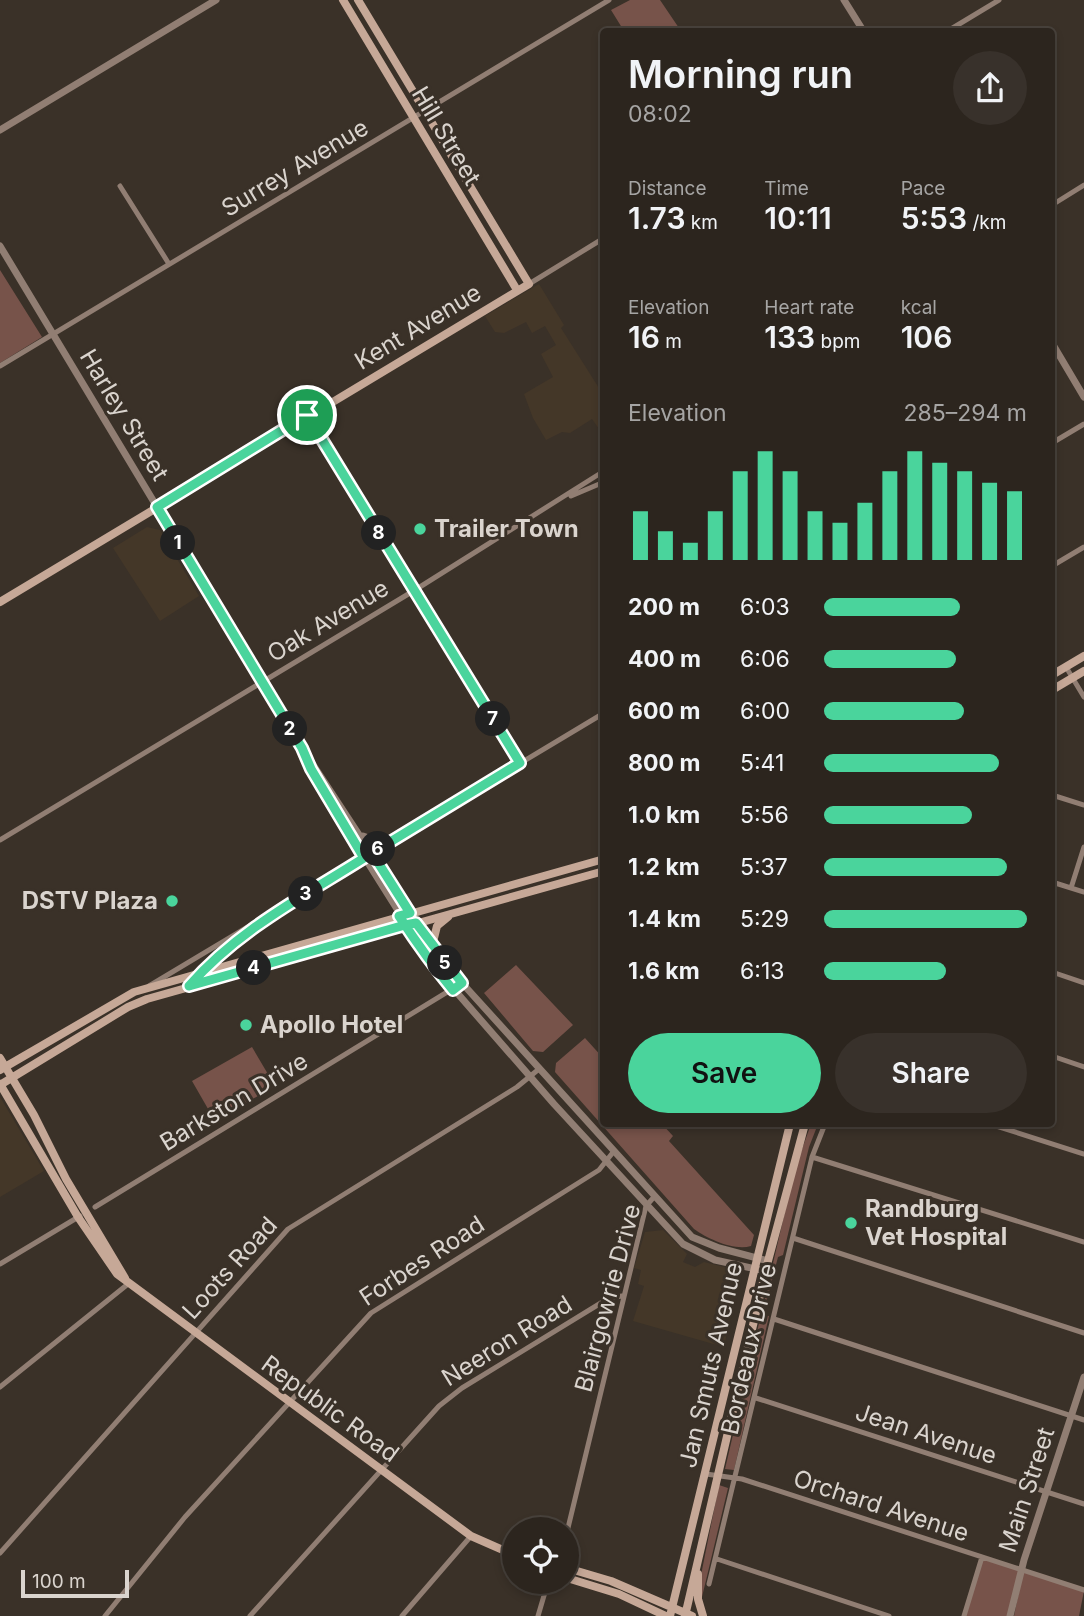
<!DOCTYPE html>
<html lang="en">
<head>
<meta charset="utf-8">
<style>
	:root { --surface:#2c251e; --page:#38312b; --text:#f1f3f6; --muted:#a6a5a4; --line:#48423c; --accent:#4ad49c }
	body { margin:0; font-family:Inter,sans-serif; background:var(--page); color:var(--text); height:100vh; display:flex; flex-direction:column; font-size:26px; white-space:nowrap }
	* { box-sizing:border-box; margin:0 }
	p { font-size:23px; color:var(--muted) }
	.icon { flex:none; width:38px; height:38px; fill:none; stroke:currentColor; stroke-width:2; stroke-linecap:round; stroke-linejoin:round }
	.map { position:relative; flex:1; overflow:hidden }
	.side { position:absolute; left:600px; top:28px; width:455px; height:1099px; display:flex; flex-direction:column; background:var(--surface); border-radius:7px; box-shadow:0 4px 10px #0003,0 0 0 2px var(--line) }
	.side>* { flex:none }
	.buttons { position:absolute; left:502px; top:1517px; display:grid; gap:14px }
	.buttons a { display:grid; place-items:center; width:77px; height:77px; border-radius:50%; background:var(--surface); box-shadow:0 4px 10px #0003,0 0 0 2px var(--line); font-size:35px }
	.scale { position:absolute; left:21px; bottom:18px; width:108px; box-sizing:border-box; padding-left:7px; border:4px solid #dad4ce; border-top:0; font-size:19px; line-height:24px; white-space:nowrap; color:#dad4ce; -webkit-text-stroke:5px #3a3128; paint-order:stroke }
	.pin { position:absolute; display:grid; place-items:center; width:60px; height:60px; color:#fff; margin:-30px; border:4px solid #fff; border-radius:50%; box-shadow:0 2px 7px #0007 }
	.km { position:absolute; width:35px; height:35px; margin:-18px; border-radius:50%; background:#222; color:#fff; font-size:19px; line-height:35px; text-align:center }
	.round { display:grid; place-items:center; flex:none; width:74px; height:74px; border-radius:37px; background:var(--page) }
	.summary { display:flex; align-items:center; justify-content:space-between; height:119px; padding:0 28px }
	h1 { font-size:38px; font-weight:600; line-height:52px }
	.figures { display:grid; grid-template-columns:repeat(3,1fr); gap:10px; height:119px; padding:7px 28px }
	.figures div { display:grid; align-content:center }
	.figures b { font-size:30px; font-weight:600 }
	.figures small { font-size:19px; font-weight:400 }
	.figures p { font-size:19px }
	.chart { height:196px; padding:14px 28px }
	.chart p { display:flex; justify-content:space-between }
	.chart svg { width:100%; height:126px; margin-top:7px; stroke:var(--accent); stroke-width:6 }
	.button { display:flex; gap:14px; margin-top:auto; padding:14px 28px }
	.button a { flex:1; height:80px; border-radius:42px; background:var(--accent); color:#111; font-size:28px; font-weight:600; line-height:80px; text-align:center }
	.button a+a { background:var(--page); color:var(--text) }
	ul { padding:0 28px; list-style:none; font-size:23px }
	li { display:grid; grid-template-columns:112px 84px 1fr; align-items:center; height:52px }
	li i { height:18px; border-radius:9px; background:var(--accent) }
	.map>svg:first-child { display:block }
	.built { fill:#443728 }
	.green { fill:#77534a }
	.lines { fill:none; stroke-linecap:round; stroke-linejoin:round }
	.minor { stroke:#917e73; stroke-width:5 }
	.tertiary { stroke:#917e73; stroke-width:7 }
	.secondary { stroke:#c6a897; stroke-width:8 }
	.route-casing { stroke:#fff; stroke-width:14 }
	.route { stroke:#4ad49c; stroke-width:9 }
	.poi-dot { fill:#4ad49c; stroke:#3a3128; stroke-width:2.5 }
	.labels { text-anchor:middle; stroke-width:6; stroke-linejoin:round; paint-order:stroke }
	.street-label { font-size:24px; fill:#dad4ce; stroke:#3a3128 }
	.poi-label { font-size:24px; font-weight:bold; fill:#dad4ce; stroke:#3a3128; text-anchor:start }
</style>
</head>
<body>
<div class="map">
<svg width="1084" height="1616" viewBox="0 0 1084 1616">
	<rect width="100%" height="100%" fill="#3a3128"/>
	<path class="built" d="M 539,284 L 564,325 L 561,328 L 604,396 L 604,436 L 592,419 L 570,433 L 562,432 L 546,440 L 533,418 L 524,394 L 553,377 L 541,354 L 556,345 L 545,326 L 532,333 L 526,322 L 504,333 L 495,332 L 485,316 Z
		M 147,527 L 160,530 L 199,596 L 160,621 L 113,548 Z
		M 0,1097 L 44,1171 L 0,1197 Z
		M 663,1230 L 687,1254 L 683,1262 L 695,1267 L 704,1262 L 728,1268 L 737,1284 L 724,1347 L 633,1321 L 644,1286 L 638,1284 L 641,1270 L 634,1268 L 645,1232 Z"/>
	<path class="green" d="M 630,0 L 660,0 L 681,31 L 624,31 L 611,10 Z
		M 0,270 L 42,337 L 0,363 Z
		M 516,965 L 573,1025 L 543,1052 L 533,1051 L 484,993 Z
		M 585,1038 L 604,1059 L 604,1124 L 662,1124 L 673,1136 L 669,1141 L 754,1235 L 751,1246 C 734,1251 708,1239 694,1229 L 555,1072 L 556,1063 Z
		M 252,1047 L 275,1086 L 215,1121 L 192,1081 Z
		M 811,1124 L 818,1124 L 809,1147 L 783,1255 L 778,1257 L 763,1315 L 769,1316 L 734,1470 L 725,1469 L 795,1169 Z
		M 719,1485 L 728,1488 L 702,1597 L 702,1570 Z
		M 981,1559 L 1020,1570 L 1007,1616 L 965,1616 Z
		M 1023,1572 L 1084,1591 L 1079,1616 L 1014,1616 Z"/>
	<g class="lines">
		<path class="minor" d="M 946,32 L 999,0
			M 120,186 L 169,264
			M 1052,205 L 1084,185
			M 529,284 L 604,238
			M 0,366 L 609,0
			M 308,416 L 520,763
			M 1052,443 L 1084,424
			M 571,496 L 604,482
			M 1052,566 L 1084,547
			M 1066,667 L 1084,697
			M 1052,795 L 1084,805
			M 0,840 L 415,590 L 604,471
			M 1052,882 L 1084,892
			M 1071,888 L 1084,847
			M 1052,972 L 1084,983
			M 190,985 L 224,950 L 261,923
			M 149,986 L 604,713
			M 1052,1056 L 1084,1067
			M 990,1124 L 1084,1154
			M 812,1157 L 1084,1242
			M 95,1207 L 462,983
			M 793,1238 L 1084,1333
			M 0,1264 L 80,1216
			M 774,1319 L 1084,1420
			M 0,1387 L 128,1284
			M 756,1398 L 1084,1504
			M 706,1474 L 742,1479 L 1084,1590
			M 567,1532 L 646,1206 L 654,1197
			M 0,1553 L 288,1229 L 517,1087 L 539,1069
			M 717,1559 L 889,1616
			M 709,1584 L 812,1157 L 825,1124
			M 105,1616 L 185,1517 L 371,1313 L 599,1170 L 614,1151
			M 250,1616 L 439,1406 L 462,1388 L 609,1298 L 622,1296
			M 402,1616 L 471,1536
			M 538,1616 L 548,1582
			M 964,1616 L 982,1557"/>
		<path class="tertiary" d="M 844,0 L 864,32
			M 0,130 L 216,0
			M 0,246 L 302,748 L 432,946 L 462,983 L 692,1237 L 719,1248 L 768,1261
			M 1052,343 L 1084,397
			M 306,757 L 329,801 L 431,963 L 554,1104 L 683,1244 L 715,1260 L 765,1271
			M 363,836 L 386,844
			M 1010,1616 L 1024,1560 L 1084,1377"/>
		<path class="secondary" d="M 343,0 L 517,290
			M 0,602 L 529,284 L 358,0
			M 1052,675 L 1084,656
			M 1052,690 L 1084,671
			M 432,946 L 437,926 L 448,917
			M 0,1058 L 34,1115 L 66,1179 L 125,1278
			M 0,1070 L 134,992 L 604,859
			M 0,1084 L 78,1217 L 117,1274 L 471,1536 L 514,1555
			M 0,1085 L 128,1007 L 147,999 L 604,871
			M 567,1568 L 611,1581 L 692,1616
			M 698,1574 L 698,1599 L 703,1616
			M 567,1578 L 619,1594 L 666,1616
			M 670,1616 L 790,1124
			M 685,1616 L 768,1261 L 805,1124"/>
	</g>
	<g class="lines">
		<defs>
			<path id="route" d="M 307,415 L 157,507 L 302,748 L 311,769 L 364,858 C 302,897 238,930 189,986 L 405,925 L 416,923 L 462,983 L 453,990 C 433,966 416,942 399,916 L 410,913 L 372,853 L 520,763 L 307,415"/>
		</defs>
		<use href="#route" class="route-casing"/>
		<use href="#route" class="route"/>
	</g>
	<g class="poi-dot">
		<circle cx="420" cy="529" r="7"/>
		<circle cx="172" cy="901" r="7"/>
		<circle cx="246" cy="1025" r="7"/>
		<circle cx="851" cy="1223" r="7"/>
	</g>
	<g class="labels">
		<g class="street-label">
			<text transform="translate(446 136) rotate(59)" y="8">Hill Street</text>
			<text transform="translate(295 168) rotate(-31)" y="8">Surrey Avenue</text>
			<text transform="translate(418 327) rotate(-31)" y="8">Kent Avenue</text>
			<text transform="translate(124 415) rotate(59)" y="8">Harley Street</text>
			<text transform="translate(328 621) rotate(-31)" y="8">Oak Avenue</text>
			<text transform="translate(234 1102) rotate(-31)" y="8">Barkston Drive</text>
			<text transform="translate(422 1261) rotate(-33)" y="8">Forbes Road</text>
			<text transform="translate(230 1268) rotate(-48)" y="8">Loots Road</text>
			<text transform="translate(608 1298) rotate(-75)" y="8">Blairgowrie Drive</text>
			<text transform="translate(507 1341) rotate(-32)" y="8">Neeron Road</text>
			<text transform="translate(749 1349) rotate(-77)" y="8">Bordeaux Drive</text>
			<text transform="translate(711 1365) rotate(-77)" y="8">Jan Smuts Avenue</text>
			<text transform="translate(330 1409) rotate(36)" y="8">Republic Road</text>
			<text transform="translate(926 1434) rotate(18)" y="8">Jean Avenue</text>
			<text transform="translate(1027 1490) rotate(-72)" y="8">Main Street</text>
			<text transform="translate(881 1506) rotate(18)" y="8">Orchard Avenue</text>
		</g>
		<g class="poi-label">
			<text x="434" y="537">Trailer Town</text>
			<text x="158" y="909" text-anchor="end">DSTV Plaza</text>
			<text x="260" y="1033">Apollo Hotel</text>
			<text x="865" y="1217">Randburg<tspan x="865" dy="28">Vet Hospital</tspan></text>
		</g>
	</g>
</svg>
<div class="buttons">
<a><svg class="icon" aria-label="locate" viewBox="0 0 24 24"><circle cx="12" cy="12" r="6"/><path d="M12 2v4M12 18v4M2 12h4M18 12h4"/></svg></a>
</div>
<div class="scale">100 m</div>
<div class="pin" style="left:307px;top:415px;background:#1e9e55"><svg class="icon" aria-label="arrive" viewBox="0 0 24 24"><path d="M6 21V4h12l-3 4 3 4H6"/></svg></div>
<b class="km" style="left:178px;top:543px">1</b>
<b class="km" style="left:290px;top:729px">2</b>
<b class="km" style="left:306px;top:894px">3</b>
<b class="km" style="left:254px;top:968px">4</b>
<b class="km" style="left:445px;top:963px">5</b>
<b class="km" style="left:378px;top:849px">6</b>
<b class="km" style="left:493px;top:719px">7</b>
<b class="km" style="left:379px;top:533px">8</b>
<section class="side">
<div class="summary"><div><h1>Morning run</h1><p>08:02</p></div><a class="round"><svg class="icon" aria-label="share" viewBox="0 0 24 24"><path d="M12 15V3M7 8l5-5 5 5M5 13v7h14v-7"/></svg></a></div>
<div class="figures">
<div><p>Distance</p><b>1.73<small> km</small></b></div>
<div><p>Time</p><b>10:11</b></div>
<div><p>Pace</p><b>5:53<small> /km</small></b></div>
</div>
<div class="figures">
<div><p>Elevation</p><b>16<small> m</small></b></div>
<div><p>Heart rate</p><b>133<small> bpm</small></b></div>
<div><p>kcal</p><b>106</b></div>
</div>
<div class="chart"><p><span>Elevation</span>285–294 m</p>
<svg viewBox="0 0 160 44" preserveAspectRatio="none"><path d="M5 44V27M15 44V34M25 44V38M35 44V27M45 44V13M55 44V6M65 44V13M75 44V27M85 44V31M95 44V24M105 44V13M115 44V6M125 44V10M135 44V13M145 44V17M155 44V20"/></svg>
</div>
<ul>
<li><b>200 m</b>6:03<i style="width:67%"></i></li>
<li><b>400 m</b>6:06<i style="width:65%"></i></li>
<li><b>600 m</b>6:00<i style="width:69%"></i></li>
<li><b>800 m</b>5:41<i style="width:86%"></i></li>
<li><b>1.0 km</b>5:56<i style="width:73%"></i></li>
<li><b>1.2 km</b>5:37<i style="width:90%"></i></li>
<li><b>1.4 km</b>5:29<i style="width:100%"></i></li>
<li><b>1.6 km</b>6:13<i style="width:60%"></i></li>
</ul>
<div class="button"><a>Save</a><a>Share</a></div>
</section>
</div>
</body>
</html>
